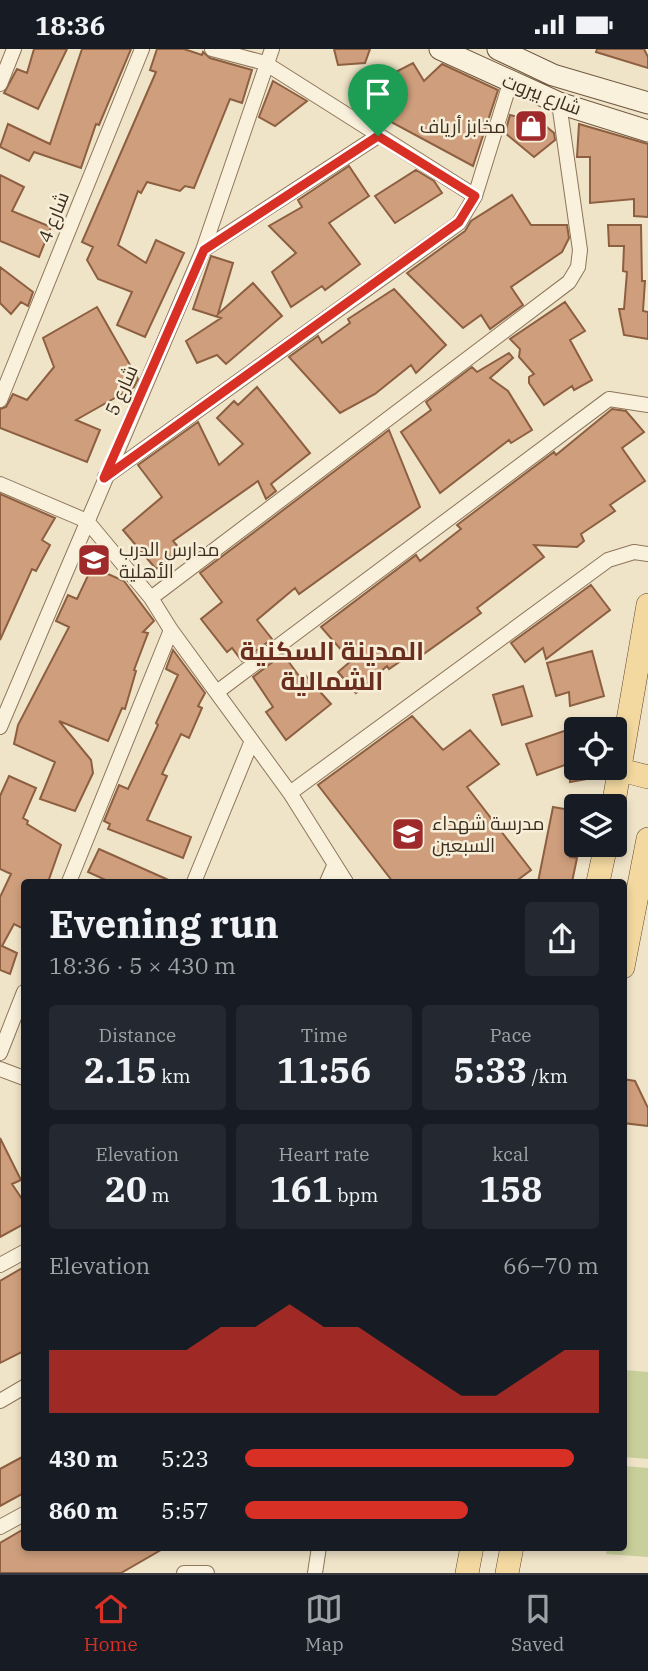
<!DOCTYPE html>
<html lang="en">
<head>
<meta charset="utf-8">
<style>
	:root { --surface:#171b24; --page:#242831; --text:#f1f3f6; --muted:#9ea1a6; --line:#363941; --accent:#d93025 }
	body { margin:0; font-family:"IBM Plex Serif",Cairo,serif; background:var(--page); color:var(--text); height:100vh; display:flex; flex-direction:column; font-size:26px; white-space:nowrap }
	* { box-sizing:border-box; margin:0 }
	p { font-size:23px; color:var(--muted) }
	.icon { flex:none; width:38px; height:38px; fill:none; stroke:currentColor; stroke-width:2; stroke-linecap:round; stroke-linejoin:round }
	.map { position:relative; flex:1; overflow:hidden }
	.drawer { position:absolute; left:21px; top:830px; width:606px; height:672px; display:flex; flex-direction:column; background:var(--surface); border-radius:7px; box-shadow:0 4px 10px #0003 }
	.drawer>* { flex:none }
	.tools { position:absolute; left:564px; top:668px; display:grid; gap:14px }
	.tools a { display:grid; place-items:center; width:63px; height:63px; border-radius:7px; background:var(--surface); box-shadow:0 4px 10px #0003; font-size:35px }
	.pin { position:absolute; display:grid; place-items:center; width:60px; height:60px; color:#fff; margin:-72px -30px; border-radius:50% 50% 50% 0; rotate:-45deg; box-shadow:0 0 7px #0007 }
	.pin .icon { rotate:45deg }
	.round { display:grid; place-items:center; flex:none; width:74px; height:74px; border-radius:7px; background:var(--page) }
	.headline { display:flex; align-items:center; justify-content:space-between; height:119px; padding:0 28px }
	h1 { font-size:38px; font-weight:700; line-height:52px }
	.metrics { display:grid; grid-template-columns:repeat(3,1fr); gap:10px; height:119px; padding:7px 28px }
	.metrics div { display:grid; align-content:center; border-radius:7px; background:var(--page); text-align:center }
	.metrics b { font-size:35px; font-weight:700 }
	.metrics small { font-size:19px; font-weight:400 }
	.metrics p { font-size:19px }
	.chart { height:196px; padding:14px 28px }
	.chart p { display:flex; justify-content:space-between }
	.chart svg { width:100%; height:126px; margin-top:7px; fill:var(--accent); opacity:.7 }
	ul { padding:0 28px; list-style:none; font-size:23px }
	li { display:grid; grid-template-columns:112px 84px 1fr; align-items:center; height:52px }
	li i { height:18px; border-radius:9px; background:var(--accent) }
	.status { display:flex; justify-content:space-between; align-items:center; height:49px; padding:0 35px; background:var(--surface); direction:ltr }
	.status svg { height:19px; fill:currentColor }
	.tab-bar { display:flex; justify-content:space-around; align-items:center; height:98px; border-top:2px solid var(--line); background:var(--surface); font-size:19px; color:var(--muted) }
	.tab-bar a { display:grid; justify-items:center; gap:4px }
	.tab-bar .active { color:var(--accent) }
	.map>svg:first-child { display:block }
	.green { fill:#c9cf9b }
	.building { fill:#cf9f7d; stroke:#8d5f41; stroke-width:2 }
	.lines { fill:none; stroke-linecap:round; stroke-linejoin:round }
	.minor-casing { stroke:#8d765c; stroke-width:16 }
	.secondary-casing { stroke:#6f573f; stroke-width:23 }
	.primary-casing { stroke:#5b4430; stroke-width:24 }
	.minor { stroke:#faf1dc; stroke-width:14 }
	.secondary { stroke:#faf1dc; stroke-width:21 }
	.primary { stroke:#f3d9a0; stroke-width:23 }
	.route-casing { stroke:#fff; stroke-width:14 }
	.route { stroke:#d93025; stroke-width:9 }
	.labels { text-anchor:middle; stroke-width:5; stroke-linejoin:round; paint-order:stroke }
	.street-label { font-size:19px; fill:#3d2e20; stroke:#f7eed8 }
	.poi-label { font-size:19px; fill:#3d2e20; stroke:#f7eed8; text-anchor:start }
	.district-label { font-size:26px; font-weight:bold; fill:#6b2e1e; stroke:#f7eed8 }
</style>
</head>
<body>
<div class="status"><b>18:36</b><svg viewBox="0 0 49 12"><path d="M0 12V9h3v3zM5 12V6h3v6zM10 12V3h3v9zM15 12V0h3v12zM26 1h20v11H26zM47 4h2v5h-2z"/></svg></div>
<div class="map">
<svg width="648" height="1524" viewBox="0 0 648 1524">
	<rect width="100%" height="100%" fill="#f0e4c8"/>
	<path class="green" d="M 623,1321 L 648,1323 L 648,1410 L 623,1408 Z
		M 623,1417 L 648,1419 L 648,1508 L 606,1505 L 607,1498 L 623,1498 Z"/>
	<path class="building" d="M 34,0 L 67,0 L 38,60 L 4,44 L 17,20 L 27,24 Z
		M 82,0 L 131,0 L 99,76 L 96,75 L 81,119 L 34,103 L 29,112 L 0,98 L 8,75 L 50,95 Z
		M 157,0 L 184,0 L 202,6 L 203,3 L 210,9 L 252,21 L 242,54 L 230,50 L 194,139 L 185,137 L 180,142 L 147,133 L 141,144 L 138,142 L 118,196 L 146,214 L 156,191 L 184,204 L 145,288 L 117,276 L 132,243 L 98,230 L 87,211 L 93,198 L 82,193 L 156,23 L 150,21 Z
		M 334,0 L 370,0 L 365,14 L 338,16 Z
		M 597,0 L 644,0 L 648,8 L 648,19 L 596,3 Z
		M 413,14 L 424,32 L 442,15 L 498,41 L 473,117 L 371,62 L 367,63 L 357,43 Z
		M 273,32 L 307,52 L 275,77 L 259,68 Z
		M 510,66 L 542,74 L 554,84 L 555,91 L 534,108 L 505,84 Z
		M 579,75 L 648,95 L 648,168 L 634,167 L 634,150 L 590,154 L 590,108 L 577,108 Z
		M 349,117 L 369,147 L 329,174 L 360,215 L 325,241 L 322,237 L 291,258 L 272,223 L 296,204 L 269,177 L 302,158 L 298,151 Z
		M 416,121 L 434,132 L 442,144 L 395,174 L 375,147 Z
		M 0,126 L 24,138 L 12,162 L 51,178 L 39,208 L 0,192 Z
		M 512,146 L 531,176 L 567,176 L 569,189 L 562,203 L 511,238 L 523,256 L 490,280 L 481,266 L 463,279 L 407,224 L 465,182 L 471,172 Z
		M 608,176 L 641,176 L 642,232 L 645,232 L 643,262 L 648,263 L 648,290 L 624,286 L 619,260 L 624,260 L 627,223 L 623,222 L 624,197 L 609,197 Z
		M 211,207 L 233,214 L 218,265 L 253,234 L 282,267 L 226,315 L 217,306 L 197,314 L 186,292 L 221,269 L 193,260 Z
		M 0,218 L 33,243 L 28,257 L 21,253 L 11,265 L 0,254 Z
		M 394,240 L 446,296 L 416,324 L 411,316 L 375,345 L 340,364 L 289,308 L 318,287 L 322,294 L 350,274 L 348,270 Z
		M 565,253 L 585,282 L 570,291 L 592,331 L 574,341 L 572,337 L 544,356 L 529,334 L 529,328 L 534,325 L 519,308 L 520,300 L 510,290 Z
		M 97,258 L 138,330 L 134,338 L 76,371 L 100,381 L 87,413 L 0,379 L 0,360 L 6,358 L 13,345 L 27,351 L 54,318 L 43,289 Z
		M 509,304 L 513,309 L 490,329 L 508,342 L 532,381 L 511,394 L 509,391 L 440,444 L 401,383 L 431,361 L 426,353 L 472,318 L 477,323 Z
		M 257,338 L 310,404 L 271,435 L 276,442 L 266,450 L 258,432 L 173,492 L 180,500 L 156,520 L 123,481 L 162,448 L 138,416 L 198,373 L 219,416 L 243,395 L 217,369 L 234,352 L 238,356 Z
		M 612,360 L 626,362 L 644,383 L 622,399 L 645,432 L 610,456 L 615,462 L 581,485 L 584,492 L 577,498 L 534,496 L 544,508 L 477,559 L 481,564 L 418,609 L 414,603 L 389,620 L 387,617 L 356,644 L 338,623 L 351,612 L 321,578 L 416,506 L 420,512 L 461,480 L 457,476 L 554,403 L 556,406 Z
		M 389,381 L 420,458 L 299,545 L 295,539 L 257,571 L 272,590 L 242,612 L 232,599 L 227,603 L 201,570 L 222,553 L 200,524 Z
		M 0,445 L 55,469 L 42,491 L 50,496 L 36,522 L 32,520 L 0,591 Z
		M 92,518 L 124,532 L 154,572 L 143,583 L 148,584 L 134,621 L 136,622 L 125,660 L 122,659 L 108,692 L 59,672 L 91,711 L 93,724 L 75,762 L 40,750 L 55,713 L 14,695 L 18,676 L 69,578 L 56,572 L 68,546 L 77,550 Z
		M 591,536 L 610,561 L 546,610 L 543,599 L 525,613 L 511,594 Z
		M 173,601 L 205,644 L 198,657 L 202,659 L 189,689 L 181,685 L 162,725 L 167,727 L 147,771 L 191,788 L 183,809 L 108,780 L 110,775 L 104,772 L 119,736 L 128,740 L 158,676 L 156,674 L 178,626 L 166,620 Z
		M 592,602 L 604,647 L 570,657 L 569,643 L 556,647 L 547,614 Z
		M 283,605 L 302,631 L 306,627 L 331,655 L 286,691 L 266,663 L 273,658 L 253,628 Z
		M 523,637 L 532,667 L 502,676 L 493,646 Z
		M 412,667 L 443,701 L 470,681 L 499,715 L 467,738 L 531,821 L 515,833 L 393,833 L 318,736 Z
		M 576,678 L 576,712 L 537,726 L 526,695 Z
		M 570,719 L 606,719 L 604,727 L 570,733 Z
		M 9,727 L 36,739 L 23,769 L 28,772 L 27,775 L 61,796 L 48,833 L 24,833 L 24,880 L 14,875 L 2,897 L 17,904 L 10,925 L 0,921 L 0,848 L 11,825 L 0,820 L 0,747 Z
		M 553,758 L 576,762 L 570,808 L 577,809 L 572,833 L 538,833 Z
		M 99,800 L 173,833 L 110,833 L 88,823 Z
		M 623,1030 L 635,1032 L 648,1059 L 648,1077 L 623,1074 Z
		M 0,1089 L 21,1131 L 12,1135 L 24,1153 L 24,1175 L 0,1188 Z
		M 24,1218 L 24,1302 L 0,1314 L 0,1232 Z
		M 24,1407 L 24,1444 L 0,1457 L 0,1420 Z
		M 24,1480 L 24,1498 L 166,1498 L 121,1524 L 0,1524 L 0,1494 Z"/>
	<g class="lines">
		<defs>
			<path id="minor" d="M 212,0 L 265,14 L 475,147
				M 0,35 L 14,0
				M 203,201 L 378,87
				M 0,351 L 142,0
				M 105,428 L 459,174 L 475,147 L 510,34
				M 0,435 L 87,472 L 151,549 L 171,581 L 290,744 L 346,833
				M 151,549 L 569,233 L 578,218 L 580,201 L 559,54
				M 217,643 L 609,350 L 648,356
				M 0,678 L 203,201 L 272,0
				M 290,744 L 608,511 L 634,503 L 648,505
				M 69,833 L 171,581
				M 194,833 L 251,694
				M 327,833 L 334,817
				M 0,1004 L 24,943
				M 0,1020 L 24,1029
				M 0,1216 L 24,1203
				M 0,1352 L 24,1338
				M 0,1478 L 24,1465
				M 184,1524 L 207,1524
				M 315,1524 L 319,1498"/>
			<path id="secondary" d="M 440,0 L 559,54 L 648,82
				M 498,0 L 553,26 L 648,54"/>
			<path id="primary" d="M 621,721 L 648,728
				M 613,758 L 648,556
				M 598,833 L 606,796
				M 623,918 L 648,790
				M 467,1524 L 472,1498
				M 507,1524 L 512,1498"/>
		</defs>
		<use href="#minor" class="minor-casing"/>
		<use href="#secondary" class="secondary-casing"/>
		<use href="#primary" class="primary-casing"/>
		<use href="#minor" class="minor"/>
		<use href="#secondary" class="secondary"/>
		<use href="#primary" class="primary"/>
	</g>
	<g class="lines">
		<defs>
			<path id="route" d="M 378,87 L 475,147 L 459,173 L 104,429 L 204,201 Z"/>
		</defs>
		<use href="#route" class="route-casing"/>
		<use href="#route" class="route"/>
	</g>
	<defs>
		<symbol id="shop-square" viewBox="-11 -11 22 22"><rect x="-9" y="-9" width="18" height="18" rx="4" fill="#9e2a2b" stroke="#f7eed8"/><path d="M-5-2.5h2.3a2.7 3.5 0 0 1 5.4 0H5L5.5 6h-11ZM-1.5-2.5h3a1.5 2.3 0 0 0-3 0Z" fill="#fff"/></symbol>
		<symbol id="school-square" viewBox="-11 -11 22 22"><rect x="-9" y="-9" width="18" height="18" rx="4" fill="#9e2a2b" stroke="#f7eed8"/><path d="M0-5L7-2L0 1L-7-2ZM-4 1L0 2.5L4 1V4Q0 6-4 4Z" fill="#fff"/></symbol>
	</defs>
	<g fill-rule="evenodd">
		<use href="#shop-square" x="512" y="58" width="38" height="38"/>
		<use href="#school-square" x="75" y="492" width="38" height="38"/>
		<use href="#school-square" x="389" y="766" width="38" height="38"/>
	</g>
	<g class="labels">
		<g class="street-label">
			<text transform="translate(542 45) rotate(21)" y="7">شارع بيروت</text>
			<text transform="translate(53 168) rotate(-68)" y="7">شارع 4</text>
			<text transform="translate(121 341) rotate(-66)" y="7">شارع 5</text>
		</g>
		<g class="poi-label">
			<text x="506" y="84" text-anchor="end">مخابز أرياف</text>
			<text x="119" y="507">مدارس الدرب<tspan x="119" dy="22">الأهلية</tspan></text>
			<text x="432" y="781">مدرسة شهداء<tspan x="432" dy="22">السبعين</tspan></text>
		</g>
		<g class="district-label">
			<text x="332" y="611">المدينة السكنية<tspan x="332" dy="30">الشمالية</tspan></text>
		</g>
	</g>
</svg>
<div class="tools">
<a><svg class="icon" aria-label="locate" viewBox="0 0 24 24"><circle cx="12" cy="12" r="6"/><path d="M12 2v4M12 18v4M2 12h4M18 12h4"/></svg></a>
<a><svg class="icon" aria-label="layers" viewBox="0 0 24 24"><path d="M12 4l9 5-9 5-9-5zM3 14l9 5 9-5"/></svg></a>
</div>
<div class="pin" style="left:378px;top:87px;background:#1e9e55"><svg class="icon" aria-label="arrive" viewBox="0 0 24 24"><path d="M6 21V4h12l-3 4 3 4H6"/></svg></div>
<section class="drawer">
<div class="headline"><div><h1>Evening run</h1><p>18:36 · 5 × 430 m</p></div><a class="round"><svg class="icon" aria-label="share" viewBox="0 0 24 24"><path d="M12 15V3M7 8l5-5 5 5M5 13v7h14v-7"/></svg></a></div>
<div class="metrics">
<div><p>Distance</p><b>2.15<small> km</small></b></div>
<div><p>Time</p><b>11:56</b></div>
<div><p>Pace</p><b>5:33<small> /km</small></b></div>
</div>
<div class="metrics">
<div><p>Elevation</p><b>20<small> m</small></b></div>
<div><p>Heart rate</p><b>161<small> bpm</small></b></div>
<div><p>kcal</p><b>158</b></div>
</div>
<div class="chart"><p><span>Elevation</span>66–70 m</p>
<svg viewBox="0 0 160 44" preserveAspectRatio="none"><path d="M0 44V22L10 22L20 22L30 22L40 22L50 14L60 14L70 6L80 14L90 14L100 22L110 30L120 38L130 38L140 30L150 22L160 22V44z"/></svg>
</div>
<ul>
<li><b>430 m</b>5:23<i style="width:93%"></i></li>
<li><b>860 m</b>5:57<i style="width:63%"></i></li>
</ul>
</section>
</div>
<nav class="tab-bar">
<a class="active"><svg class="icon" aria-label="home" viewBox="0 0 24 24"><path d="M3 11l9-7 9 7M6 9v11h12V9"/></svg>Home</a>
<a><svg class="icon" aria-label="map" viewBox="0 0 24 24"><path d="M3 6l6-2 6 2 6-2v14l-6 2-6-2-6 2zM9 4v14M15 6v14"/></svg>Map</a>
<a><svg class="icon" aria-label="saved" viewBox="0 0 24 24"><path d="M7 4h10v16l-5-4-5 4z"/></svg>Saved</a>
</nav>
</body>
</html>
